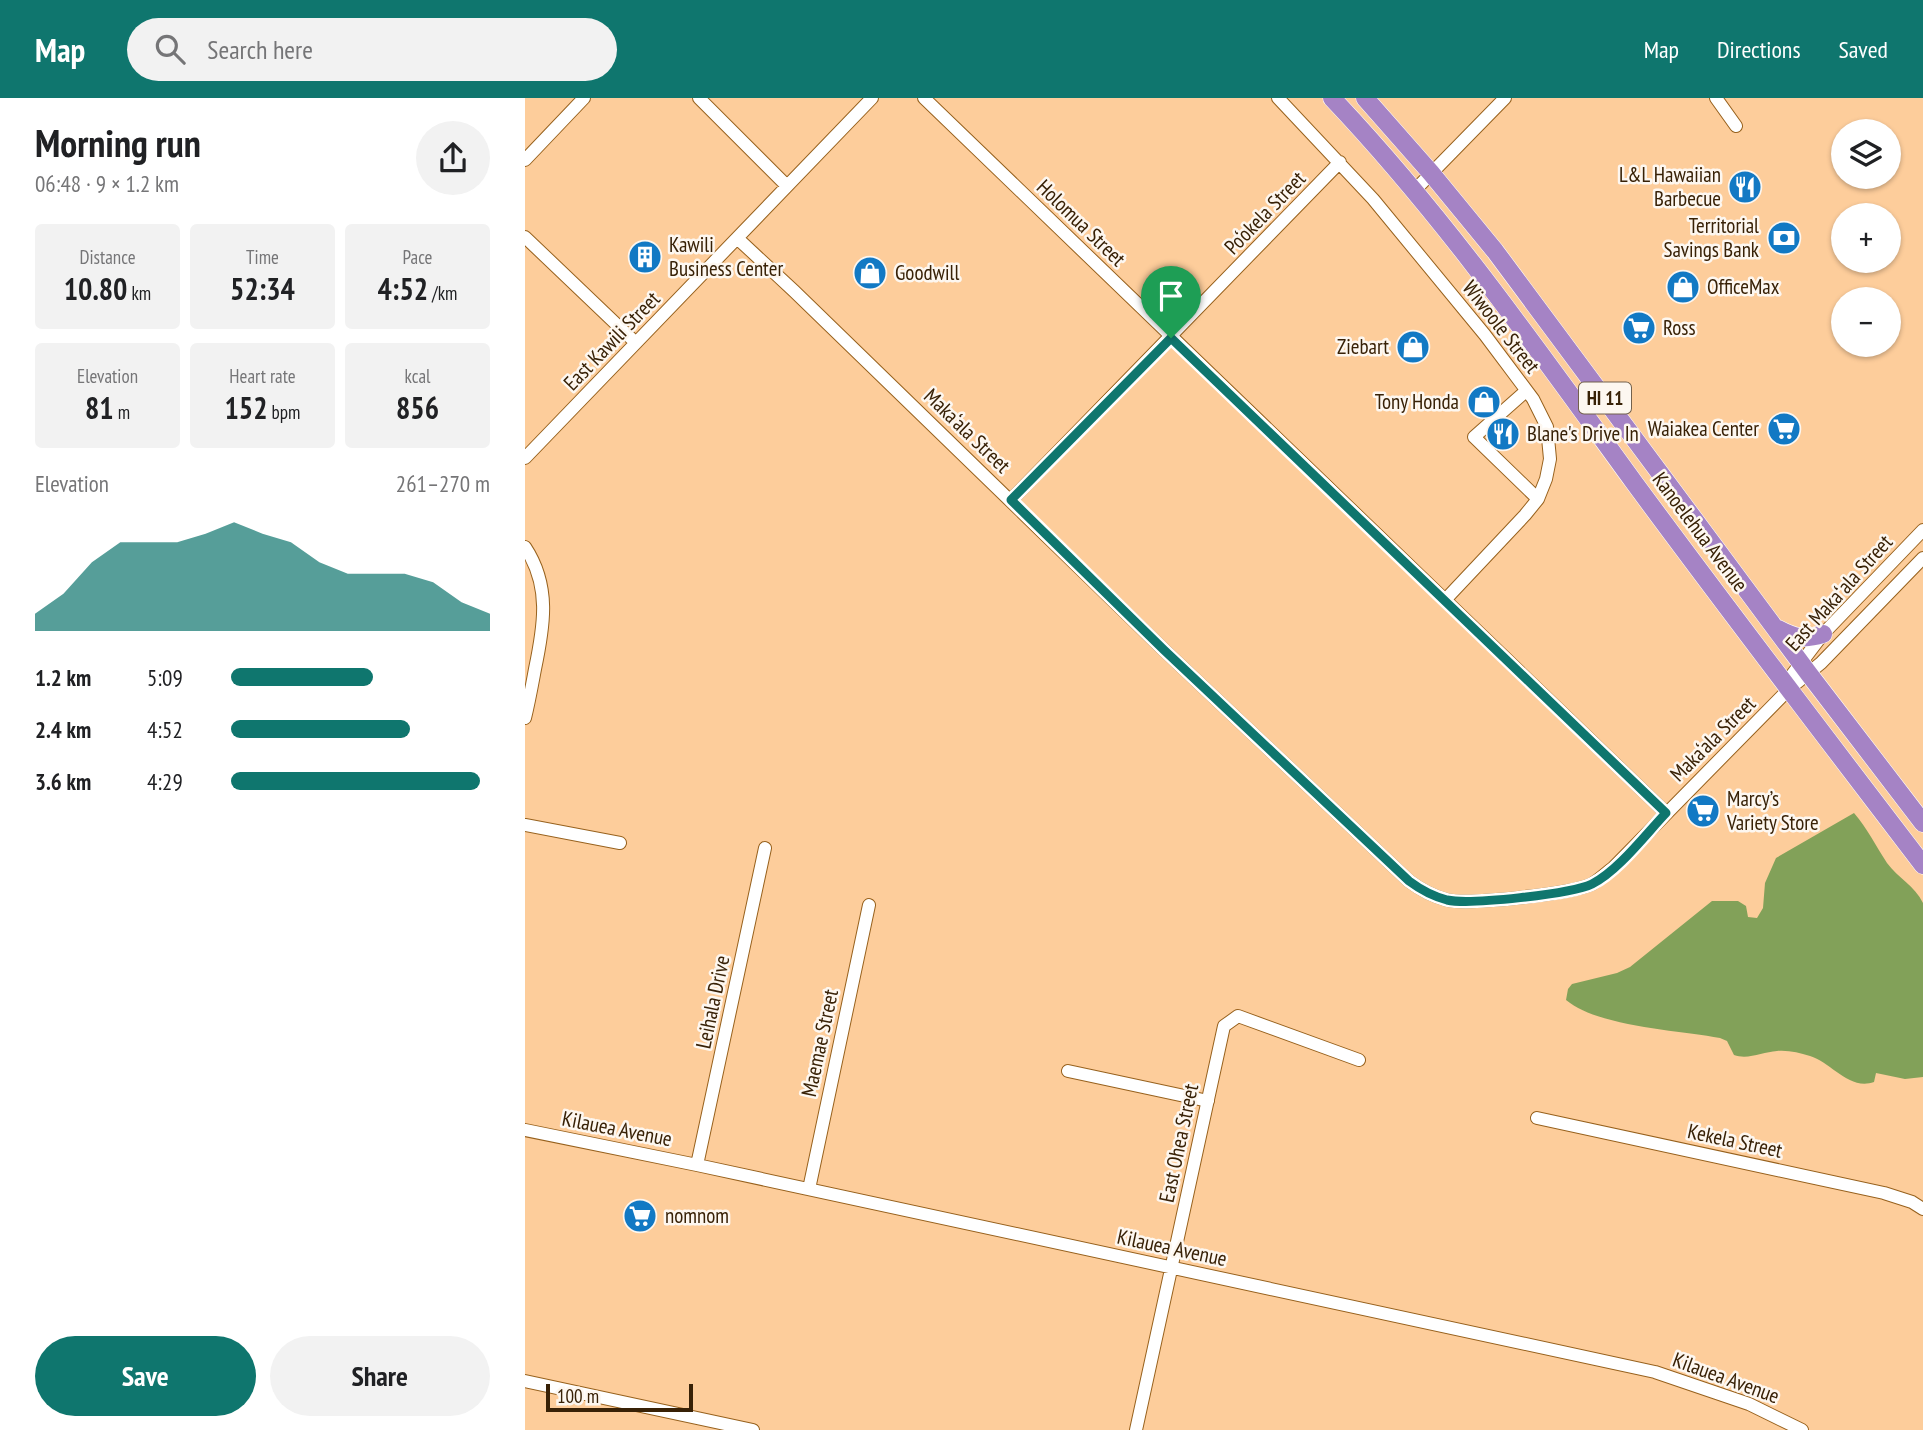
<!DOCTYPE html>
<html lang="en">
<head>
<meta charset="utf-8">
<style>
	:root { --surface:#fff; --page:#f2f2f2; --text:#202124; --muted:#757577; --accent:#0f766e }
	body { margin:0; font-family:"PT Sans Narrow",sans-serif; background:var(--page); color:var(--text); height:100vh; display:flex; flex-direction:column; font-size:26px; white-space:nowrap }
	* { box-sizing:border-box; margin:0 }
	p { font-size:23px; color:var(--muted) }
	.icon { flex:none; width:38px; height:38px; fill:none; stroke:currentColor; stroke-width:2; stroke-linecap:round; stroke-linejoin:round }
	.map { position:relative; flex:1; overflow:hidden }
	.sheet { display:flex; flex-direction:column; background:var(--surface); width:525px }
	.sheet>* { flex:none }
	.tools { position:absolute; left:1306px; top:21px; display:grid; gap:14px }
	.tools a { display:grid; place-items:center; width:70px; height:70px; border-radius:50%; background:var(--surface); box-shadow:0 2px 5px #0004; font-size:35px }
	.scale { position:absolute; left:21px; bottom:18px; width:147px; box-sizing:border-box; padding-left:7px; border:4px solid #382106; border-top:0; font-size:19px; line-height:24px; white-space:nowrap; color:#382106; -webkit-text-stroke:5px #fdf7f0; paint-order:stroke }
	.pin { position:absolute; display:grid; place-items:center; width:60px; height:60px; color:#fff; margin:-72px -30px; border-radius:50% 50% 50% 0; rotate:-45deg; box-shadow:0 0 7px #0007 }
	.pin .icon { rotate:45deg }
	.round { display:grid; place-items:center; flex:none; width:74px; height:74px; border-radius:37px; background:var(--page) }
	.overview { display:flex; align-items:center; justify-content:space-between; height:119px; padding:0 35px }
	h1 { font-size:38px; font-weight:700; line-height:52px }
	.figures { display:grid; grid-template-columns:repeat(3,1fr); gap:10px; height:119px; padding:7px 35px }
	.figures div { display:grid; align-content:center; border-radius:7px; background:var(--page); text-align:center }
	.figures b { font-size:30px; font-weight:700 }
	.figures small { font-size:19px; font-weight:400 }
	.figures p { font-size:19px }
	.chart { height:196px; padding:14px 35px }
	.chart p { display:flex; justify-content:space-between }
	.chart svg { width:100%; height:126px; margin-top:7px; fill:var(--accent); opacity:.7 }
	.action { display:flex; gap:14px; margin-top:auto; padding:14px 35px }
	.action a { flex:1; height:80px; border-radius:42px; background:var(--accent); color:#fff; font-size:28px; font-weight:700; line-height:80px; text-align:center }
	.action a+a { background:var(--page); color:var(--text) }
	ul { padding:0 35px; list-style:none; font-size:23px }
	li { display:grid; grid-template-columns:112px 84px 1fr; align-items:center; height:52px }
	li i { height:18px; border-radius:9px; background:var(--accent) }
	header { display:flex; align-items:center; gap:42px; box-sizing:border-box; height:98px; padding:0 35px; background:var(--accent); color:#fff }
	header strong { font-size:33px }
	nav { display:flex; gap:38px; margin-inline-start:auto; font-size:24px }
	.search { width:490px; height:63px; background:var(--page); display:flex; align-items:center; gap:18px; box-sizing:border-box; padding:0 24px; border-radius:38px; color:var(--muted); font-size:26px }
	main { display:flex; flex:1; min-height:0 }
	.map>svg:first-child { display:block }
	.forest { fill:#82a159 }
	.lines { fill:none; stroke-linecap:round; stroke-linejoin:round }
	.minor-casing { stroke:#97611d; stroke-width:14 }
	.highway-casing { stroke:#fff; stroke-width:19 }
	.minor { stroke:#fff; stroke-width:12 }
	.highway { stroke:#a583c5; stroke-width:18 }
	.route-casing { stroke:#fff; stroke-width:14 }
	.route { stroke:#0f766e; stroke-width:9 }
	.labels { text-anchor:middle; stroke-width:5; stroke-linejoin:round; paint-order:stroke }
	.shield { fill:#fdf7f0; stroke:#73614c; stroke-width:2 }
	.shield-label { font-size:19px; font-weight:bold; fill:#382106 }
	.poi-label { font-size:21px; fill:#382106; stroke:#fdf7f0; text-anchor:start }
	.street-label { font-size:21px; fill:#382106; stroke:#fdf7f0 }
</style>
</head>
<body>
<header>
<strong>Map</strong>
<div class="search"><svg class="icon" aria-label="search" viewBox="0 0 24 24"><circle cx="10" cy="10" r="6"/><path d="M15 15l6 6"/></svg>Search here</div>
<nav><a>Map</a><a>Directions</a><a>Saved</a></nav>
</header>
<main>
<section class="sheet">
<div class="overview"><div><h1>Morning run</h1><p>06:48 · 9 × 1.2 km</p></div><a class="round"><svg class="icon" aria-label="share" viewBox="0 0 24 24"><path d="M12 15V3M7 8l5-5 5 5M5 13v7h14v-7"/></svg></a></div>
<div class="figures">
<div><p>Distance</p><b>10.80<small> km</small></b></div>
<div><p>Time</p><b>52:34</b></div>
<div><p>Pace</p><b>4:52<small> /km</small></b></div>
</div>
<div class="figures">
<div><p>Elevation</p><b>81<small> m</small></b></div>
<div><p>Heart rate</p><b>152<small> bpm</small></b></div>
<div><p>kcal</p><b>856</b></div>
</div>
<div class="chart"><p><span>Elevation</span>261–270 m</p>
<svg viewBox="0 0 160 44" preserveAspectRatio="none"><path d="M0 44V38L10 31L20 20L30 13L40 13L50 13L60 10L70 6L80 10L90 13L100 20L110 24L120 24L130 24L140 27L150 34L160 38V44z"/></svg>
</div>
<ul>
<li><b>1.2 km</b>5:09<i style="width:55%"></i></li>
<li><b>2.4 km</b>4:52<i style="width:69%"></i></li>
<li><b>3.6 km</b>4:29<i style="width:96%"></i></li>
</ul>
<div class="action"><a>Save</a><a>Share</a></div>
</section>
<div class="map">
<svg width="1398" height="1332" viewBox="0 0 1398 1332">
	<rect width="100%" height="100%" fill="#fdcd9b"/>
	<path class="forest" d="M 1329,715 C 1342,730 1351,748 1362,765 C 1373,780 1390,788 1398,805 L 1398,979 L 1380,981 L 1351,975 L 1349,984 C 1324,993 1306,964 1285,958 C 1274,955 1264,952 1252,953 C 1238,954 1223,962 1209,957 L 1202,943 L 1195,940 C 1152,932 1074,929 1041,902 L 1043,891 L 1047,886 L 1092,875 L 1105,869 L 1187,803 L 1213,803 L 1221,808 L 1223,819 L 1232,820 L 1238,810 L 1240,785 L 1251,760 Z"/>
	<g class="lines">
		<defs>
			<path id="minor" d="M 174,0 L 262,88
				M 399,0 L 1141,715
				M 753,0 L 848,101 L 960,237 L 1008,301 L 1022,329 L 1025,361 L 1021,381 L 1013,401 L 1000,417 L 920,502
				M 1191,0 L 1211,28
				M 0,62 L 59,0
				M 890,92 L 980,0
				M 0,139 L 111,245
				M 212,140 L 269,193 L 639,552 L 884,783 C 896,792 907,798 922,802 C 945,807 1045,796 1067,786 C 1074,782 1081,775 1088,770 L 1264,591 L 1296,565 L 1398,460
				M 1001,293 L 949,339 L 1013,401
				M 0,360 L 347,0
				M 486,402 L 815,64
				M 0,449 C 26,488 19,528 10,571 C 7,587 4,604 0,620
				M 1260,586 L 1298,536 L 1398,432
				M 0,727 L 95,745
				M 543,973 L 683,1003
				M 1012,1020 L 1359,1095 L 1387,1104 L 1398,1111
				M 0,1032 L 172,1067 L 1130,1274 L 1224,1306 L 1277,1332
				M 172,1067 L 240,750
				M 284,1091 L 344,807
				M 0,1283 L 228,1332
				M 611,1332 L 699,928 L 713,918 L 834,962"/>
			<path id="highway" d="M 807,0 C 919,118 1012,251 1108,383 C 1203,512 1301,640 1398,767
				M 840,0 L 906,75 L 970,153 L 1284,576 L 1398,725
				M 1253,531 C 1270,540 1279,542 1298,536"/>
		</defs>
		<use href="#minor" class="minor-casing"/>
		<use href="#highway" class="highway-casing"/>
		<use href="#minor" class="minor"/>
		<use href="#highway" class="highway"/>
	</g>
	<g class="lines">
		<defs>
			<path id="route" d="M 646,240 L 1141,715 C 1121,736 1093,773 1067,786 C 1046,796 945,807 922,802 C 907,798 896,792 884,783 L 639,552 L 486,402 Z"/>
		</defs>
		<use href="#route" class="route-casing"/>
		<use href="#route" class="route"/>
	</g>
	<defs>
		<symbol id="restaurant-disc" viewBox="-11 -11 22 22"><circle r="9.5" fill="#1279c4" stroke="#fdf7f0"/><path d="M-5-6h1v4h1v-4h1v4h1v-4h1v5L-1.5 .5V6h-2V.5L-5-1ZM5-6V6H3V1.5H1.5Q1.5-4 5-6Z" fill="#fff"/></symbol>
		<symbol id="bank-disc" viewBox="-11 -11 22 22"><circle r="9.5" fill="#1279c4" stroke="#fdf7f0"/><path d="M-6-4H6V4H-6ZM0-2.3a2.3 2.3 0 1 0 0 4.6a2.3 2.3 0 1 0 0-4.6Z" fill="#fff"/></symbol>
		<symbol id="building-disc" viewBox="-11 -11 22 22"><circle r="9.5" fill="#1279c4" stroke="#fdf7f0"/><path d="M-4-6H4V6H1V3H-1V6H-4ZM-2.5-4.3h1.7v1.8h-1.7ZM.8-4.3h1.7v1.8H.8ZM-2.5-1h1.7V.8h-1.7ZM.8-1h1.7V.8H.8Z" fill="#fff"/></symbol>
		<symbol id="shop-disc" viewBox="-11 -11 22 22"><circle r="9.5" fill="#1279c4" stroke="#fdf7f0"/><path d="M-5-2.5h2.3a2.7 3.5 0 0 1 5.4 0H5L5.5 6h-11ZM-1.5-2.5h3a1.5 2.3 0 0 0-3 0Z" fill="#fff"/></symbol>
		<symbol id="supermarket-disc" viewBox="-11 -11 22 22"><circle r="9.5" fill="#1279c4" stroke="#fdf7f0"/><path d="M-6-5.5h2.5l.6 2H6L4.5 2H-2.5L-4.4-4H-6ZM-1.5 3.2a1.3 1.3 0 1 0 .1 0ZM3 3.2a1.3 1.3 0 1 0 .1 0Z" fill="#fff"/></symbol>
	</defs>
	<g fill-rule="evenodd">
		<use href="#restaurant-disc" x="1201" y="70" width="38" height="38"/>
		<use href="#bank-disc" x="1240" y="121" width="38" height="38"/>
		<use href="#building-disc" x="101" y="140" width="38" height="38"/>
		<use href="#shop-disc" x="326" y="156" width="38" height="38"/>
		<use href="#shop-disc" x="1139" y="170" width="38" height="38"/>
		<use href="#supermarket-disc" x="1095" y="211" width="38" height="38"/>
		<use href="#shop-disc" x="869" y="230" width="38" height="38"/>
		<use href="#shop-disc" x="940" y="285" width="38" height="38"/>
		<use href="#supermarket-disc" x="1240" y="312" width="38" height="38"/>
		<use href="#restaurant-disc" x="959" y="317" width="38" height="38"/>
		<use href="#supermarket-disc" x="1159" y="694" width="38" height="38"/>
		<use href="#supermarket-disc" x="96" y="1099" width="38" height="38"/>
	</g>
	<g class="labels">
		<rect class="shield" x="1054" y="284.5" width="52" height="31" rx="5"/>
		<g class="shield-label">
			<text x="1080" y="307">HI 11</text>
		</g>
		<g class="poi-label">
			<text x="1196" y="84" text-anchor="end">L&amp;L Hawaiian<tspan x="1196" dy="24">Barbecue</tspan></text>
			<text x="1234" y="135" text-anchor="end">Territorial<tspan x="1234" dy="24">Savings Bank</tspan></text>
			<text x="144" y="154">Kawili<tspan x="144" dy="24">Business Center</tspan></text>
			<text x="370" y="182">Goodwill</text>
			<text x="1182" y="196">OfficeMax</text>
			<text x="1138" y="237">Ross</text>
			<text x="864" y="256" text-anchor="end">Ziebart</text>
			<text x="934" y="311" text-anchor="end">Tony Honda</text>
			<text x="1234" y="338" text-anchor="end">Waiakea Center</text>
			<text x="1002" y="343">Blane's Drive In</text>
			<text x="1202" y="708">Marcy’s<tspan x="1202" dy="24">Variety Store</tspan></text>
			<text x="140" y="1125">nomnom</text>
		</g>
		<g class="street-label">
			<text transform="translate(740 115) rotate(-46)" y="7">Po‘okela Street</text>
			<text transform="translate(556 125) rotate(44)" y="7">Holomua Street</text>
			<text transform="translate(976 229) rotate(52)" y="7">Wiwoole Street</text>
			<text transform="translate(87 243) rotate(-46)" y="7">East Kawili Street</text>
			<text transform="translate(442 333) rotate(44)" y="7">Maka‘ala Street</text>
			<text transform="translate(1175 434) rotate(53)" y="7">Kanoelehua Avenue</text>
			<text transform="translate(1314 495) rotate(-48)" y="7">East Makaʻala Street</text>
			<text transform="translate(1188 641) rotate(-45)" y="7">Maka‘ala Street</text>
			<text transform="translate(188 904) rotate(-78)" y="7">Leihala Drive</text>
			<text transform="translate(295 945) rotate(-78)" y="7">Maemae Street</text>
			<text transform="translate(92 1031) rotate(11)" y="7">Kilauea Avenue</text>
			<text transform="translate(1210 1043) rotate(12)" y="7">Kekela Street</text>
			<text transform="translate(654 1045) rotate(-78)" y="7">East Ohea Street</text>
			<text transform="translate(647 1150) rotate(12)" y="7">Kilauea Avenue</text>
			<text transform="translate(1201 1280) rotate(20)" y="7">Kilauea Avenue</text>
		</g>
	</g>
</svg>
<div class="tools">
<a><svg class="icon" aria-label="layers" viewBox="0 0 24 24"><path d="M12 4l9 5-9 5-9-5zM3 14l9 5 9-5"/></svg></a>
<a>+</a>
<a>−</a>
</div>
<div class="scale">100 m</div>
<div class="pin" style="left:646px;top:240px;background:#1e9e55"><svg class="icon" aria-label="arrive" viewBox="0 0 24 24"><path d="M6 21V4h12l-3 4 3 4H6"/></svg></div>
</div>
</main>
</body>
</html>
